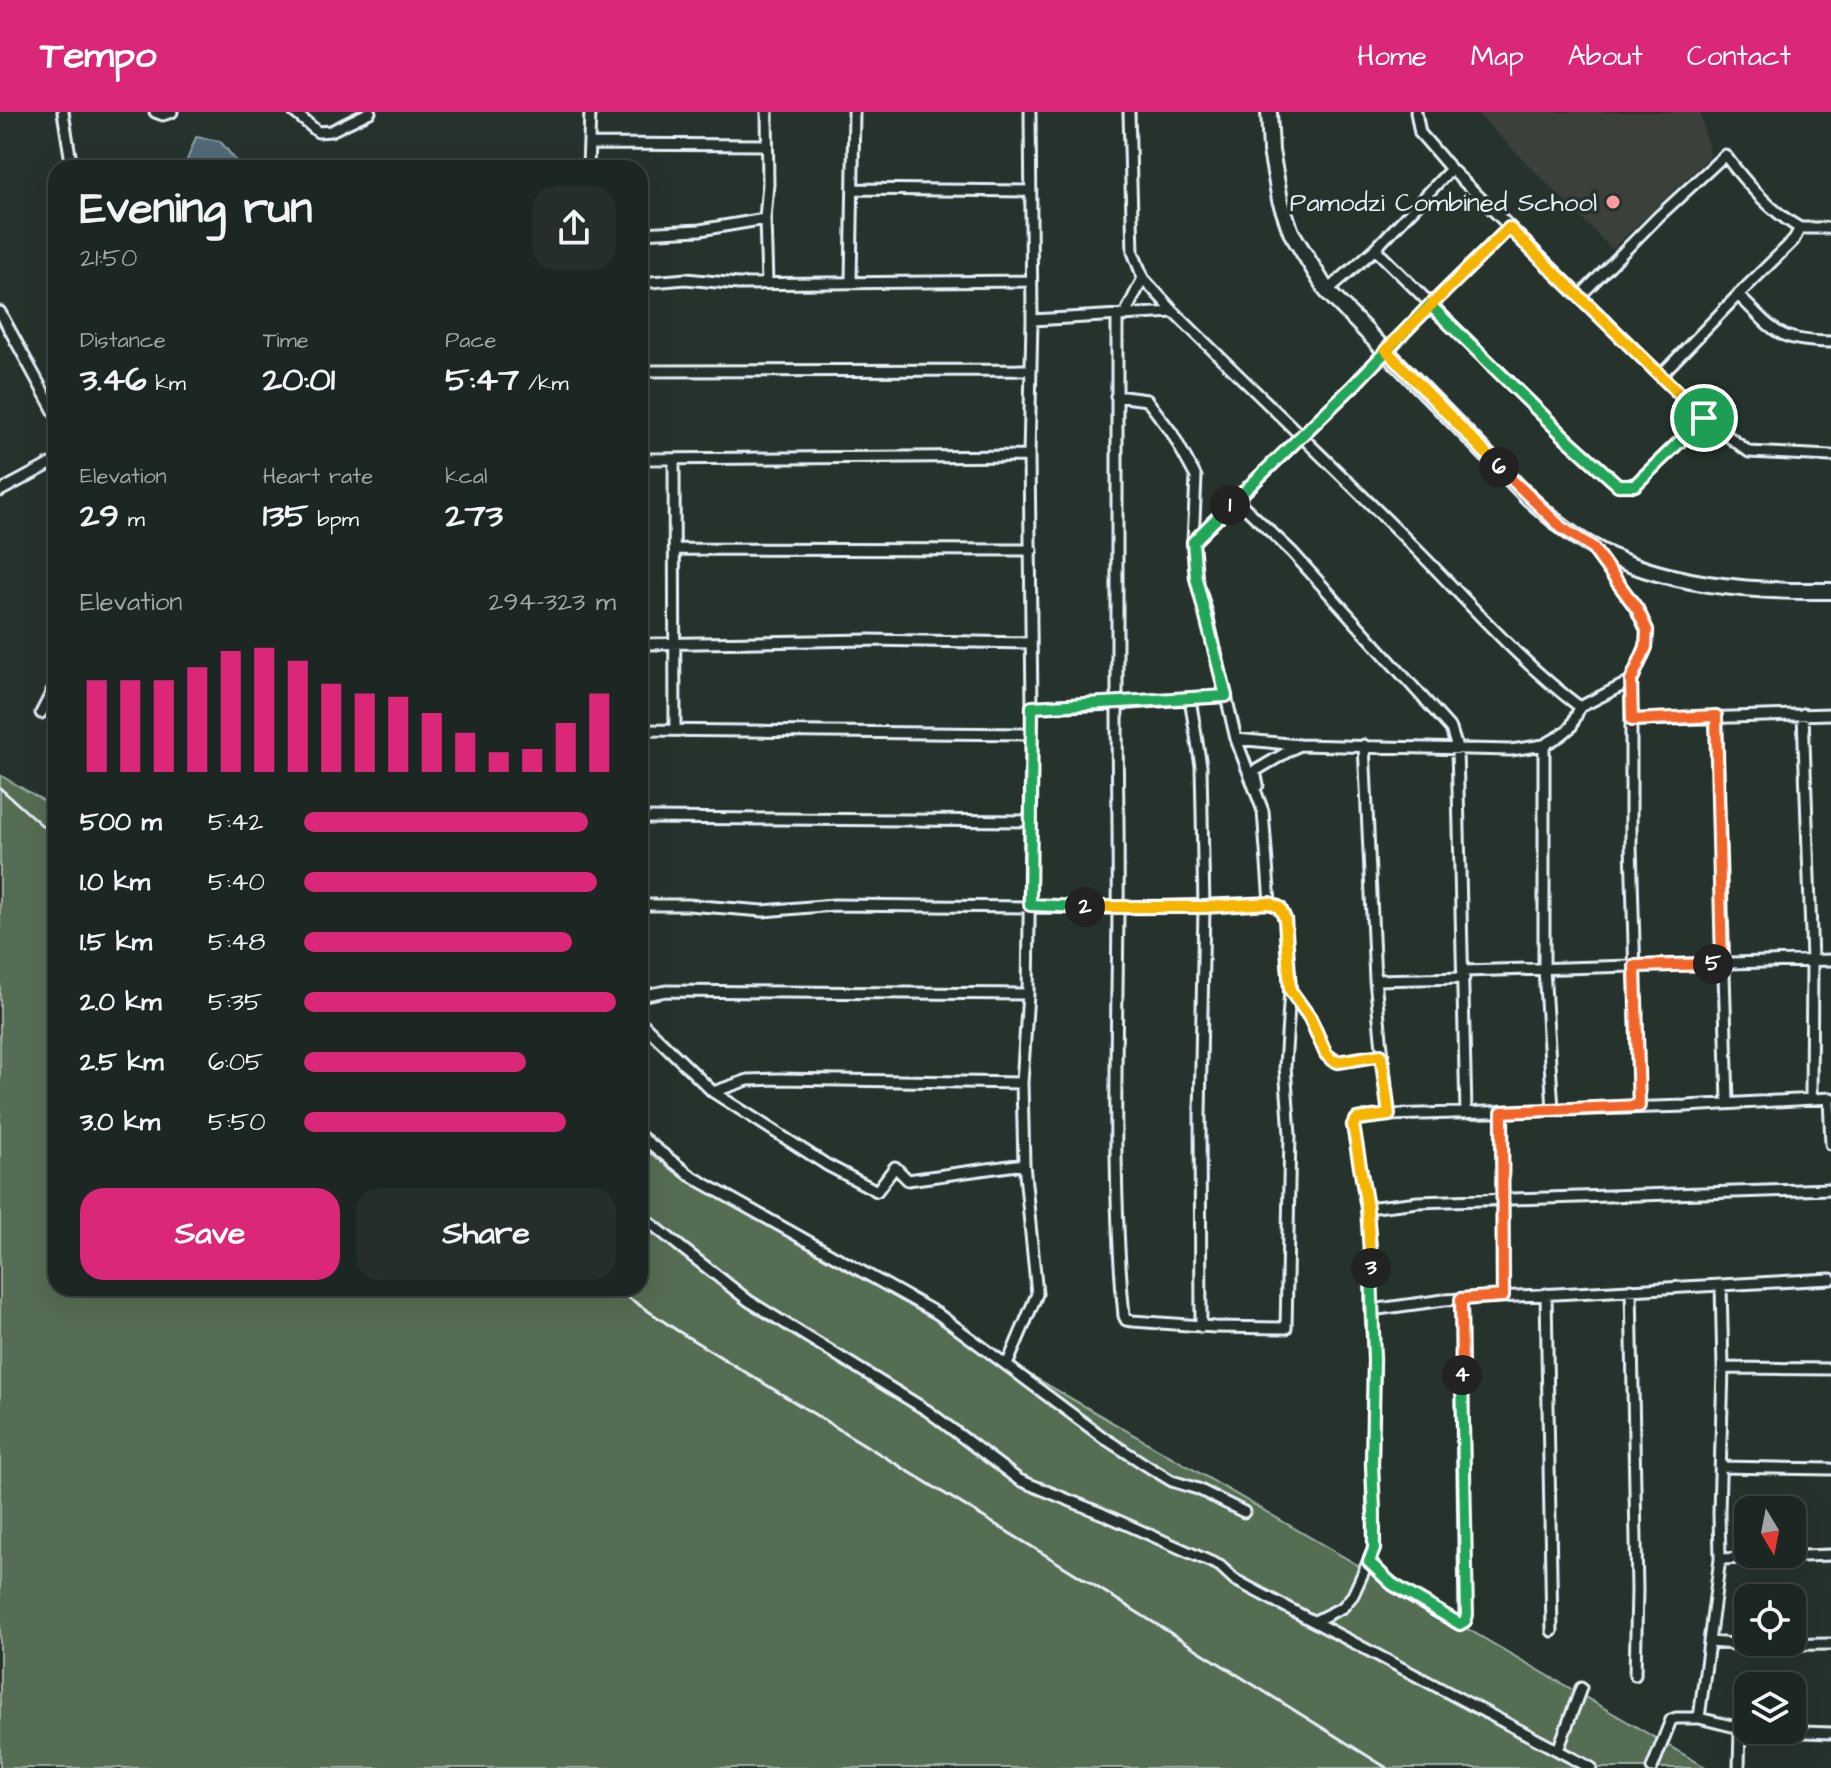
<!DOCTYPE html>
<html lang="en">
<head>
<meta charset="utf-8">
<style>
	:root { --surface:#1c2622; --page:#252e2a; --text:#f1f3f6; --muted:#a0a5a5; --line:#3a4340; --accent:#db2777 }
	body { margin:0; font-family:"Architects Daughter",sans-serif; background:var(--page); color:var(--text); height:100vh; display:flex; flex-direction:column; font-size:30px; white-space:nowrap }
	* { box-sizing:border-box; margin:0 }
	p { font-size:26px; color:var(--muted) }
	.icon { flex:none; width:44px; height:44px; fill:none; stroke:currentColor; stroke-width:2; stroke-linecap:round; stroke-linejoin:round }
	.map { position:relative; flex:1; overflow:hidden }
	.details { position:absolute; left:48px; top:48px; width:600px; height:1136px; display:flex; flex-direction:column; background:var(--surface); border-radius:24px; box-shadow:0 8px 32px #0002,0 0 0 2px var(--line) }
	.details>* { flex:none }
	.needle { width:52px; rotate:170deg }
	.tools { position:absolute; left:1734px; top:1384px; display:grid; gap:16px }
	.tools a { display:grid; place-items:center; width:72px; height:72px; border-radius:16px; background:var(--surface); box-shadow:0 8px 32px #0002,0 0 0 2px var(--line); font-size:40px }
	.pin { position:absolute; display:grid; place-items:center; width:68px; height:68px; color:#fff; margin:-34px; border:4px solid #fff; border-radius:50%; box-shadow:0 2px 8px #0007 }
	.km { position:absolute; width:40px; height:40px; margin:-20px; border-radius:50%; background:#222; color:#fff; font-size:22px; line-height:40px; text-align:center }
	.round { display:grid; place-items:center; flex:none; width:84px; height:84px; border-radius:24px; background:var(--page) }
	.head { display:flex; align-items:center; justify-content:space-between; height:136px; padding:0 32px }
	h1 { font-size:44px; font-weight:700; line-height:60px }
	.figures { display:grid; grid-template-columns:repeat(3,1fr); gap:12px; height:136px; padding:8px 32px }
	.figures div { display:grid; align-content:center }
	.figures b { font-size:34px; font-weight:700 }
	.figures small { font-size:22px; font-weight:400 }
	.figures p { font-size:22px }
	.chart { height:224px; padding:16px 32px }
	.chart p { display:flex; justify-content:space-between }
	.chart svg { width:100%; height:144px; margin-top:8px; stroke:var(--accent); stroke-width:6 }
	.action { display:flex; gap:16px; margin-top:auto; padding:16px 32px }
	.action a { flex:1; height:92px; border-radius:24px; background:var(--accent); color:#fff; font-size:32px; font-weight:700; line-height:92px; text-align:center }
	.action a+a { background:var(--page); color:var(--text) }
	ul { padding:0 32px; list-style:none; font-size:26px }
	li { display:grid; grid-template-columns:128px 96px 1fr; align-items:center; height:60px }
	li i { height:20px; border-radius:10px; background:var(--accent) }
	header { display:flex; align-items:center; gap:48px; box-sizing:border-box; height:112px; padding:0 40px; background:var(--accent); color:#fff }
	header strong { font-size:38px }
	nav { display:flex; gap:44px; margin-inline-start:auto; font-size:28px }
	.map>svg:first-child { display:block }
	.built { fill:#3b413a }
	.green { fill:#546d53; stroke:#9eafa6; stroke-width:2 }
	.water { fill:#516b76; stroke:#8da1aa; stroke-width:2 }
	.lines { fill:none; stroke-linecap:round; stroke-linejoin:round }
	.street-casing { stroke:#e8f1f8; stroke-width:15 }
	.secondary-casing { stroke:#e8f1f8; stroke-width:20 }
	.street { stroke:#26332d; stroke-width:9 }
	.secondary { stroke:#26332d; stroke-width:14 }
	.rail { stroke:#e8f1f8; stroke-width:3 }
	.split-1-casing { stroke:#fff; stroke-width:16 }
	.split-2-casing { stroke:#fff; stroke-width:16 }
	.split-3-casing { stroke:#fff; stroke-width:16 }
	.split-4-casing { stroke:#fff; stroke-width:16 }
	.split-5-casing { stroke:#fff; stroke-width:16 }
	.split-6-casing { stroke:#fff; stroke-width:16 }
	.split-7-casing { stroke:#fff; stroke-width:16 }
	.split-1 { stroke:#22a559; stroke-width:10 }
	.split-2 { stroke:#22a559; stroke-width:10 }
	.split-3 { stroke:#f5b400; stroke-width:10 }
	.split-4 { stroke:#22a559; stroke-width:10 }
	.split-5 { stroke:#f0652b; stroke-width:10 }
	.split-6 { stroke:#f0652b; stroke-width:10 }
	.split-7 { stroke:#f5b400; stroke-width:10 }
	.poi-dot { fill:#ff9aa2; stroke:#26332d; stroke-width:3 }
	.labels { text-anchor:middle; stroke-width:7; stroke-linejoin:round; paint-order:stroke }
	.poi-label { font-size:26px; fill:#e8f1f8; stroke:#26332d; text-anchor:end }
</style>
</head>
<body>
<header>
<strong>Tempo</strong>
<nav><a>Home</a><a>Map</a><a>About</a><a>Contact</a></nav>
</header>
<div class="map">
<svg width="1831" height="1656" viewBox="0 0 1831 1656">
	<rect width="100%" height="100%" fill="#26332d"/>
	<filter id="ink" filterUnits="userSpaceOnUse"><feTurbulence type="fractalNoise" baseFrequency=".0125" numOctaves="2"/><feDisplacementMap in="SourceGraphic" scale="16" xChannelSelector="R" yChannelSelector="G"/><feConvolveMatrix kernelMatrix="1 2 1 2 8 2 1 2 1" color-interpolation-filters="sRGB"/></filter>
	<g filter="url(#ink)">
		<path class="built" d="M 1476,0 L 1700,0 L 1710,44 L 1612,137 Z"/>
		<path class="green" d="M 0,663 L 56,696 L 56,1176 L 640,1176 L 640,1036 L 1707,1656 L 0,1656 Z"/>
		<path class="water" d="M 196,25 L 220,29 L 242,56 L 184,56 Z"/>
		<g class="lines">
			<defs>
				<path id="street" d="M 63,0 L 72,56
					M 155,0 L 163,3 L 172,0
					M 294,0 L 318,20 L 331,19 L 370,0
					M 1129,0 L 1133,140 L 1143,166 L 1174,200 C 1253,278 1334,355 1413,434 C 1468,489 1518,549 1580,595
					M 1416,0 L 1420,21 L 1451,57 L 1704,306 L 1749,340 L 1831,344
					M 590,32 L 767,33
					M 588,56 L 590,0
					M 854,77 L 1029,79
					M 765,107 L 767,171
					M 640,121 L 700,118 L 765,107 L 768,72 L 767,0
					M 1375,137 L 1566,326 L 1618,373 L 1635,373 L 1704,306
					M 851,169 L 854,0
					M 640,171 L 686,167 L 738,172 L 1031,169
					M 1327,179 L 1375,137 L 1451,57
					M 1581,183 L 1659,104 L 1725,43 C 1745,70 1771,100 1800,116
					M 1738,183 L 1793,129 L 1800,116 L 1831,116
					M 0,200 L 56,303
					M 1124,204 L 1143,166
					M 1032,208 L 1174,200
					M 640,259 L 1029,258
					M 1661,263 L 1738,183 C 1776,220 1776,229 1831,230
					M 1116,284 L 1147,288 L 1172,321 L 1196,365 L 1193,430 L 1196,466 L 1206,498 L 1236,627 L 1263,699 L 1270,791
					M 640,347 L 1029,344
					M 674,347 L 675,618
					M 0,379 L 56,349
					M 1236,387 L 1292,440 L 1451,617 L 1457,636 L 1466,1001
					M 1193,430 L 1353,274 L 1430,193 L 1509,116
					M 676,437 L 1032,438
					M 640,532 L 869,528 L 1031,531
					M 1631,569 L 1631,733 L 1639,994
					M 1190,587 L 1201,654 L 1204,795 L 1200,1004 L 1201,1215
					M 1032,595 L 1117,592 L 1117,204
					M 41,601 L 56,572
					M 1803,602 L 1812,848 L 1811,986
					M 1716,604 L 1728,990
					M 1632,608 L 1831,602
					M 640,618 L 1031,622
					M 1236,627 L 1299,633 L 1511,638 L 1544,633 L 1560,624 L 1571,615 L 1580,595 L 1631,569 L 1641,547 L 1646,535 L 1647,518 L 1637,497 L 1594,438
					M 1364,633 L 1375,868 L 1389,1003 L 1686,994 L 1831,986
					M 1544,633 L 1544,857 L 1553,997
					M 1258,673 L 1255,659 L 1299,633
					M 640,706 L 1030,709
					M 640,793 L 688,793 L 763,799 L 834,793 L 1118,796 L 1270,791 L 1280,796 L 1285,807 L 1290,878 L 1285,954 L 1290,1023 L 1286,1216 L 1215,1215 L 1133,1209 L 1126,1208 L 1124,1204 C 1111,1069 1117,933 1118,798 C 1119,729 1117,661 1117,592 L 1226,584
					M 1464,859 L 1831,848
					M 1375,868 L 1464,866
					M 1290,878 L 1310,906 L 1326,942 L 1338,950 L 1381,943
					M 640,884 L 666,879 L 1028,882
					M 640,909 L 713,980 L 827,1053 L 877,1079 L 895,1055 L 908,1068 L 1024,1052
					M 713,980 L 748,968 L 778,967 L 1022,971
					M 1829,986 L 1831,1032
					M 1502,1000 L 1503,1184
					M 640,1024 L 691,1064 L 938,1202 L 1104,1326 L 1152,1357 L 1172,1369 L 1198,1377 L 1244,1400
					M 1367,1096 L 1418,1090 L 1831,1077
					M 640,1103 L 749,1189 L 928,1299 L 1019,1368 L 1103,1402 L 1220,1454 L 1235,1468 L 1591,1656
					M 1721,1173 L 1723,1256 L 1719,1401 L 1720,1447 L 1709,1530 L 1749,1533 L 1831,1532
					M 1631,1177 L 1637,1478 L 1635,1563
					M 1546,1182 L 1552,1519
					M 1371,1198 L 1371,1144 L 1367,1096 L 1353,1013 L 1357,1007 L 1389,1003
					M 1007,1253 L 1037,1182 L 1024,1052 L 1022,971 L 1028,882 L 1032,595 L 1029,344 L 1032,208 L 1030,0
					M 1723,1256 L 1831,1257
					M 1720,1355 L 1831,1357
					M 1720,1447 L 1831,1443
					M 1369,1450 C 1393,1478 1428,1495 1460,1512 L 1465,1509 L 1461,1187
					M 1315,1509 L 1343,1495 L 1353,1483 L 1374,1437 L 1372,1352 L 1374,1248 L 1371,1198 L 1444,1188 L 1831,1167
					M 1709,1530 L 1699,1606 L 1748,1618
					M 1752,1618 L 1831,1621
					M 1558,1638 L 1581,1576
					M 1652,1656 L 1671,1608 L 1676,1606 L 1699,1606
					M 1739,1656 L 1740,1617"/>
				<path id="secondary" d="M 1269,0 L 1271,39 L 1280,88 L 1291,120 L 1327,179 L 1528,385 C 1548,403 1567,421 1591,434 C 1661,474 1752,480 1831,479"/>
			</defs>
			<use href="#street" class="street-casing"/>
			<use href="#secondary" class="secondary-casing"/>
			<use href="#street" class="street"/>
			<use href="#secondary" class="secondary"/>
			<path class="rail" d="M 0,676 L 56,726
				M 614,1176 L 678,1219 L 1039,1439 L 1387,1656"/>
		</g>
	</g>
	<g class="lines" filter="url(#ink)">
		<defs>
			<path id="split-1" d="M 1230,393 L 1353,274 L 1430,193 L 1566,326 L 1618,373 L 1635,373 L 1704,306"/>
			<path id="split-2" d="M 1085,795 L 1030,793 L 1032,595 L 1226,584 L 1196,466 L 1193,430 L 1230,393"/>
			<path id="split-3" d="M 1085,795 L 1204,795 L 1270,791 L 1280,796 L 1285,807 L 1290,878 L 1310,906 L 1326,942 L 1332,948 L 1338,950 L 1381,943 L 1389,1003 L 1357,1007 L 1353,1013 L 1367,1096 L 1371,1156"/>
			<path id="split-4" d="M 1371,1156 L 1374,1248 L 1372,1352 L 1374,1398 L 1374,1437 L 1369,1450 L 1392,1472 L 1460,1512 L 1465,1509 L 1467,1503 L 1462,1263"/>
			<path id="split-5" d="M 1462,1263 L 1461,1187 L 1503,1184 L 1502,1000 L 1639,994 L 1635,854 L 1713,852"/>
			<path id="split-6" d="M 1499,355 L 1562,416 L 1592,435 L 1637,497 L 1647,518 L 1646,535 L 1631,569 L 1632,608 L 1716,604 L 1722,852 L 1713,852"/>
			<path id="split-7" d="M 1499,355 L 1386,238 L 1509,116 L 1704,306"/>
		</defs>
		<use href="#split-1" class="split-1-casing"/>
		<use href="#split-2" class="split-2-casing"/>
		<use href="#split-3" class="split-3-casing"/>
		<use href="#split-4" class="split-4-casing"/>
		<use href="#split-5" class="split-5-casing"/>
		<use href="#split-6" class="split-6-casing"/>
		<use href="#split-7" class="split-7-casing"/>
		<use href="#split-1" class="split-1"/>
		<use href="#split-2" class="split-2"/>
		<use href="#split-3" class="split-3"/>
		<use href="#split-4" class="split-4"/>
		<use href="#split-5" class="split-5"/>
		<use href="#split-6" class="split-6"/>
		<use href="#split-7" class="split-7"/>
	</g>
	<circle class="poi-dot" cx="1613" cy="90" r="8"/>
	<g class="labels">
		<g class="poi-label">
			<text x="1597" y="99">Pamodzi Combined School</text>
		</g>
	</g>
</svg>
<div class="tools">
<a><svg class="needle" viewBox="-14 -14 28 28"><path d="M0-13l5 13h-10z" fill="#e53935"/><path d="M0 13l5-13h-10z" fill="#a0a5a5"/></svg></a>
<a><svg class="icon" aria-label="locate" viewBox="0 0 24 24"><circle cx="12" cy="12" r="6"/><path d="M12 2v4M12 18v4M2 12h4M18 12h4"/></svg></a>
<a><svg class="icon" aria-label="layers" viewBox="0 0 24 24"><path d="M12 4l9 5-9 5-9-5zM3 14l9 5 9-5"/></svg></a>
</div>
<div class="pin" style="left:1704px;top:306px;background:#1e9e55"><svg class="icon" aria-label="arrive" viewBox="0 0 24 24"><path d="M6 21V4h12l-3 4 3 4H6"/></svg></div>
<b class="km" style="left:1230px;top:393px">1</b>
<b class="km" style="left:1085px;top:795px">2</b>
<b class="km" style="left:1371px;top:1156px">3</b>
<b class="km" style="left:1462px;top:1263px">4</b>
<b class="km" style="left:1713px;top:852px">5</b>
<b class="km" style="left:1499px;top:355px">6</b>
<section class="details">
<div class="head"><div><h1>Evening run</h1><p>21:50</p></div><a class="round"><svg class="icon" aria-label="share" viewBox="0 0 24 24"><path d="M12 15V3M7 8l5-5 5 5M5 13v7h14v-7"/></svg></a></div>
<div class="figures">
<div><p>Distance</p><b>3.46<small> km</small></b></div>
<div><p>Time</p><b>20:01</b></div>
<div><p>Pace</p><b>5:47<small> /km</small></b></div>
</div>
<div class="figures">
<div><p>Elevation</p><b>29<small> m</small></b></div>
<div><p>Heart rate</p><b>135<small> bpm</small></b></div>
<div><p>kcal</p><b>273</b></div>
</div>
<div class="chart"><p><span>Elevation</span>294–323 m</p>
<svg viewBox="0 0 160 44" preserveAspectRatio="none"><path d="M5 44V16M15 44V16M25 44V16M35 44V12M45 44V7M55 44V6M65 44V10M75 44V17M85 44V20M95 44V21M105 44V26M115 44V32M125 44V38M135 44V37M145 44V29M155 44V20"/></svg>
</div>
<ul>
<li><b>500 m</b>5:42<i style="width:91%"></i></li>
<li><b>1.0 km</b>5:40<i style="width:94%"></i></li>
<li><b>1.5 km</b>5:48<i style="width:86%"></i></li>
<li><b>2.0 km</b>5:35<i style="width:100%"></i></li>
<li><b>2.5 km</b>6:05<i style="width:71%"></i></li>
<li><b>3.0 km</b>5:50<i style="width:84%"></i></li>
</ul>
<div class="action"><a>Save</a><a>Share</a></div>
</section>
</div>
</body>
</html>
